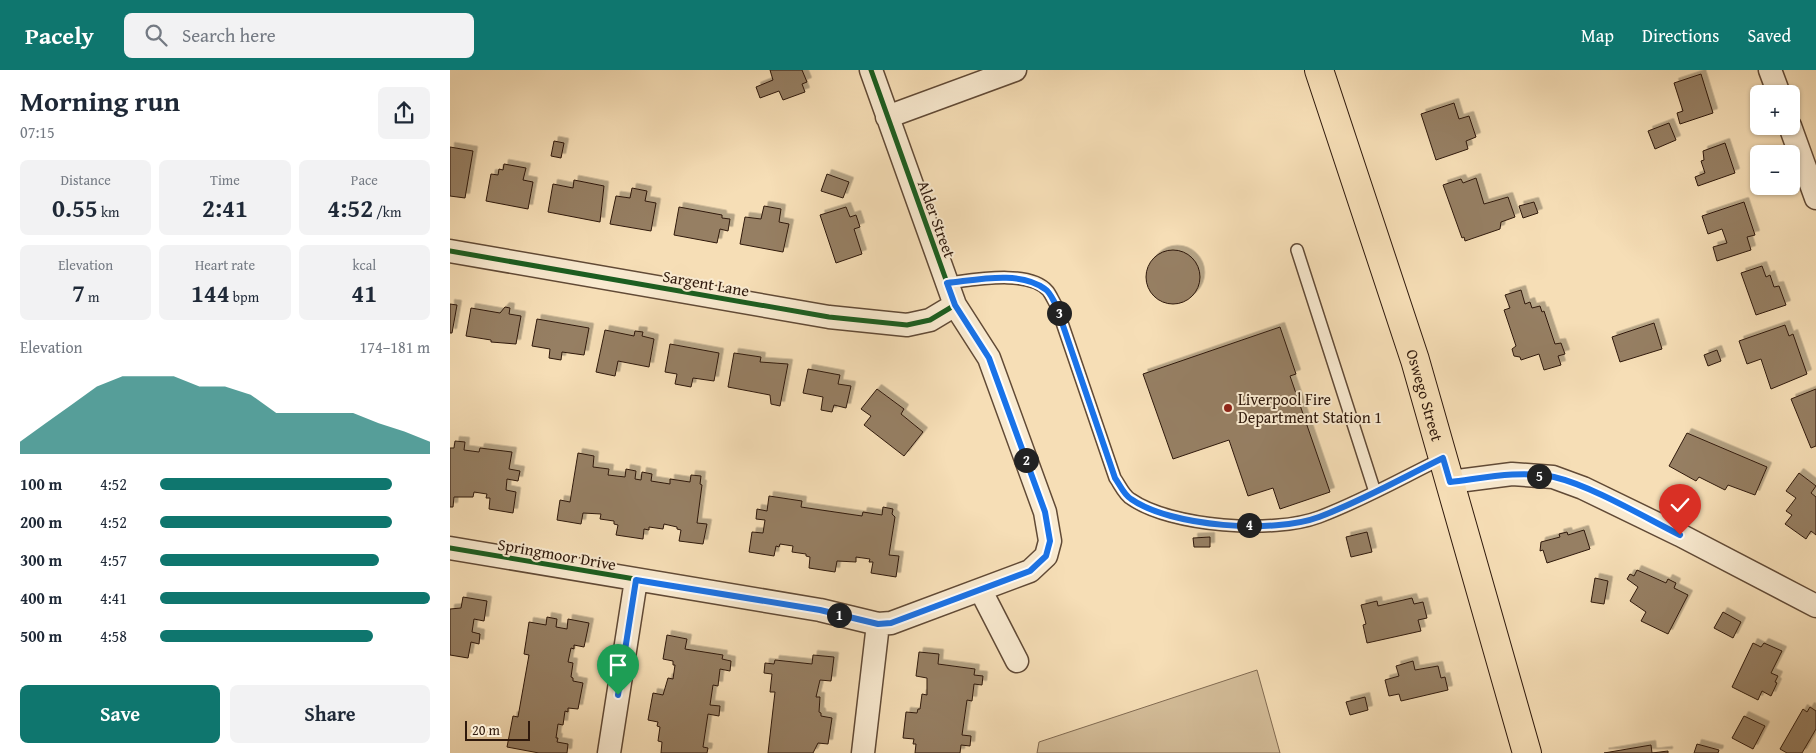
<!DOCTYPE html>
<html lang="en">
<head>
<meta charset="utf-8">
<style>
	:root { --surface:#fff; --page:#f2f2f3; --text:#1f2937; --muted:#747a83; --accent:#0f766e }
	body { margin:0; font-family:"Gentium Book Plus",serif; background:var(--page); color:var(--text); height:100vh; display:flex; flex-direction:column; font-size:19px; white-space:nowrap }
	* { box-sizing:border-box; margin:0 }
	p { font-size:16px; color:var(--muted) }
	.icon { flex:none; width:28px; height:28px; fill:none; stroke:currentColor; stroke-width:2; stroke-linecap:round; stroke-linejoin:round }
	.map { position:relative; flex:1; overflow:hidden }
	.details { display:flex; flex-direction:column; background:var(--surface); width:450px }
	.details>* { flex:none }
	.controls { position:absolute; left:1300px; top:15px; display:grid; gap:10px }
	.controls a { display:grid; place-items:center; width:50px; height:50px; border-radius:8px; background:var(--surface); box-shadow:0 1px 4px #0004; font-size:25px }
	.scale { position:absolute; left:15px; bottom:12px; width:65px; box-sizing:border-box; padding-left:5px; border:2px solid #2f190c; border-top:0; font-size:14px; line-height:18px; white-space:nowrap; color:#2f190c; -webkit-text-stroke:4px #f9ead0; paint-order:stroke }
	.pin { position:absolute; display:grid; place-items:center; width:42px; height:42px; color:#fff; margin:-51px -21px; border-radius:50% 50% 50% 0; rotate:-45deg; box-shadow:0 0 5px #0007 }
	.pin .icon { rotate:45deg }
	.km { position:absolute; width:25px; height:25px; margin:-12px; border-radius:50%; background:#222; color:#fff; font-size:14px; line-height:25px; text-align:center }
	.round { display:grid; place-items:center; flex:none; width:52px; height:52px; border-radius:8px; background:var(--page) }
	.head { display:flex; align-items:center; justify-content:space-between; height:85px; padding:0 20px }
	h1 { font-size:28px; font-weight:700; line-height:38px }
	.metrics { display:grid; grid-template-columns:repeat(3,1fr); gap:8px; height:85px; padding:5px 20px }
	.metrics div { display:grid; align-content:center; border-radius:8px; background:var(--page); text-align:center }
	.metrics b { font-size:25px; font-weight:700 }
	.metrics small { font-size:14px; font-weight:400 }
	.metrics p { font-size:14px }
	.chart { height:140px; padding:10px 20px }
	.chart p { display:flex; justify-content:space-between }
	.chart svg { width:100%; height:90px; margin-top:5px; fill:var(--accent); opacity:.7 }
	.primary-button { display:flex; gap:10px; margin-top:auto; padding:10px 20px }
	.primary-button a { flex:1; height:58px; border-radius:8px; background:var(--accent); color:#fff; font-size:20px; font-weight:700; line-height:58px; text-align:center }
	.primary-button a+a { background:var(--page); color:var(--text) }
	ul { padding:0 20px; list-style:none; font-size:16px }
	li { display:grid; grid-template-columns:80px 60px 1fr; align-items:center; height:38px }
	li i { height:12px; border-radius:6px; background:var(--accent) }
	header { display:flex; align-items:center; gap:30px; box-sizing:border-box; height:70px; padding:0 25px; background:var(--accent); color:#fff }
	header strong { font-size:24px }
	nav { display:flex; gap:28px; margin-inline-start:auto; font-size:18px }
	.search { width:350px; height:45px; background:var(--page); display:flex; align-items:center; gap:12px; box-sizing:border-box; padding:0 18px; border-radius:8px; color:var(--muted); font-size:19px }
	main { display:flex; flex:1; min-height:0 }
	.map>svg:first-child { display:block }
	.green { fill:#d4bd99; stroke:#826b52 }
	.building { fill:#967f64; stroke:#2f190c; filter:url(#shadow) }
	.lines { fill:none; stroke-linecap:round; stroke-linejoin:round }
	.service-casing { stroke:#614a36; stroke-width:14 }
	.minor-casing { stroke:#614a36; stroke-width:25 }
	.primary-casing { stroke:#2f190c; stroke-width:30 }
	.service { stroke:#f9ead0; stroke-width:11 }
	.minor { stroke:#f9ead0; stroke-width:22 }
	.primary { stroke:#f6deb6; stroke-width:28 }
	.cycleway-casing { stroke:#f9ead0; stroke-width:8 }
	.cycleway { stroke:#1b5e20; stroke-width:5 }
	.route-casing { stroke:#fff; stroke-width:10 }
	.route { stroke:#1a73e8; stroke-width:6 }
	.poi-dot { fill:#8f2418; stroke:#f9ead0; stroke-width:2 }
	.labels { text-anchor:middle; stroke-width:4; stroke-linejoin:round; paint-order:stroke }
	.street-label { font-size:16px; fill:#2f190c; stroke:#f9ead0 }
	.poi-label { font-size:16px; fill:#2f190c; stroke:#f9ead0; text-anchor:start }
</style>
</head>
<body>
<header>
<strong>Pacely</strong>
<div class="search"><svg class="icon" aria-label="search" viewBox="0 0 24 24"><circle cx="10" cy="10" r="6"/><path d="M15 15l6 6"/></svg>Search here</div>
<nav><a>Map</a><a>Directions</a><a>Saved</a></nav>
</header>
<main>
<section class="details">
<div class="head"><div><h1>Morning run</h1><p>07:15</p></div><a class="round"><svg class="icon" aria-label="share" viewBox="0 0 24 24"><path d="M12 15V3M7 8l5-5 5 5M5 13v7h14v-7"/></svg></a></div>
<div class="metrics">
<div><p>Distance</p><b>0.55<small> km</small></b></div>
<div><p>Time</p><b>2:41</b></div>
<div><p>Pace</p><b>4:52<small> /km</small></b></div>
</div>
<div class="metrics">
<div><p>Elevation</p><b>7<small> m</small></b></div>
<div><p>Heart rate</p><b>144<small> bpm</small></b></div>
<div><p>kcal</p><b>41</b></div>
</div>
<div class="chart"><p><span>Elevation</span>174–181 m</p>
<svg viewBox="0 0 160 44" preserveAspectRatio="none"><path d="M0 44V38L10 29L20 20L30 11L40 6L50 6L60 6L70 11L80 11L90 15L100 24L110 24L120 24L130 24L140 29L150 33L160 38V44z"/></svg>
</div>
<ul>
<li><b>100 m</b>4:52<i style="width:86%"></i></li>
<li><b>200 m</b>4:52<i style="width:86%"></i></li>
<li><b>300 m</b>4:57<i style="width:81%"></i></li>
<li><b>400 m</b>4:41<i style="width:100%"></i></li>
<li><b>500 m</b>4:58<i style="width:79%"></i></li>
</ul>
<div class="primary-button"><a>Save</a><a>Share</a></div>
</section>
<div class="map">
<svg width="1366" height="683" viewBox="0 0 1366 683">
	<defs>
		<filter id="shadow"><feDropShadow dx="4.5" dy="-4.5" stdDeviation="0" flood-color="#0004"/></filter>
	</defs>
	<rect width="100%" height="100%" fill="#f6deb6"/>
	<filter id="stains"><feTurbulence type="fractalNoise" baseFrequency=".004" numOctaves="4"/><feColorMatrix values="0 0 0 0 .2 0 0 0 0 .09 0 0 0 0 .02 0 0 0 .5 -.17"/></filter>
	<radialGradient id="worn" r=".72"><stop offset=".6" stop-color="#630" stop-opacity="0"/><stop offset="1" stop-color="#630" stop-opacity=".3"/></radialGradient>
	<path class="green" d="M 807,600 L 830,683 L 587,683 L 589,672 Z"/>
	<path class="building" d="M 320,0 L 352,0 L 357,12 L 352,14 L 355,22 L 333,30 L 329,21 L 310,28 L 306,17 L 323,10 Z
		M 1251,4 L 1263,43 L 1230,54 L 1227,43 L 1233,41 L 1224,13 Z
		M 1004,33 L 1009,49 L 1019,46 L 1026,67 L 1016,71 L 1018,79 L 986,90 L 971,44 Z
		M 1219,53 L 1226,70 L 1205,79 L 1198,61 Z
		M 104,71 L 114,73 L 111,88 L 101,86 Z
		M 1275,73 L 1285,103 L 1248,116 L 1245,107 L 1255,103 L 1251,91 L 1254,90 L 1253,81 Z
		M 0,77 L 23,81 L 15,128 L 0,126 Z
		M 54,94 L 76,98 L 73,110 L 83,112 L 78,139 L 36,131 L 41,104 L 48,105 L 49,99 L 53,100 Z
		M 377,104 L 399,112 L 393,128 L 371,121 Z
		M 1026,108 L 1034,134 L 1058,127 L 1065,147 L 1051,152 L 1050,159 L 1015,171 L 1014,167 L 1012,168 L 993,115 L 1011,109 L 1013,113 Z
		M 124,110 L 154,116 L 150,152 L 98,142 L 103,114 L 123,118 Z
		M 182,118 L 197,121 L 195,131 L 206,133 L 201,161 L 160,154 L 166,126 L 180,128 Z
		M 1084,132 L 1088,143 L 1073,148 L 1069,136 Z
		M 1294,132 L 1305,165 L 1297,167 L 1301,180 L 1267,191 L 1263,177 L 1277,173 L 1272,159 L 1258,164 L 1252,146 Z
		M 314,136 L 331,139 L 329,152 L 339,154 L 333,182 L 290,174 L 295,147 L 311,149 Z
		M 229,137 L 272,145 L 272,148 L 280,149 L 278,161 L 270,159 L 267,173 L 224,165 Z
		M 396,137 L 400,147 L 406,145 L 410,157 L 404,159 L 412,184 L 386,193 L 370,145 Z
		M696 207a27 27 0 1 1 54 0a27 27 0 1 1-54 0Z
		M 1312,196 L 1316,207 L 1320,205 L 1324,217 L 1329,216 L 1336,235 L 1306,245 L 1291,203 Z
		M 1071,220 L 1075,234 L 1080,232 L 1082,238 L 1090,236 L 1092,242 L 1094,241 L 1105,274 L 1111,273 L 1115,284 L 1108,286 L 1111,295 L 1094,300 L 1089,284 L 1071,290 L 1070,287 L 1064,286 L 1062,279 L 1066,276 L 1054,240 L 1060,238 L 1055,225 Z
		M 0,234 L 7,235 L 2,263 L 0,263 Z
		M 55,237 L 60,238 L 59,244 L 71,246 L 66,274 L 41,272 L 41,270 L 16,266 L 21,238 L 50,243 Z
		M 87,249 L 139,258 L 134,285 L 112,282 L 111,290 L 99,288 L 100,279 L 82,276 Z
		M 1204,253 L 1212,279 L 1170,292 L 1162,267 Z
		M 1335,255 L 1339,266 L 1343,264 L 1357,304 L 1321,319 L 1311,289 L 1297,294 L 1289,271 Z
		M 830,257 L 846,304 L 840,306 L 880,422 L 830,439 L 823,418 L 798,426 L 779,370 L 723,389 L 693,304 Z
		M 155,260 L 184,266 L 185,261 L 193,262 L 192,266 L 204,269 L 199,297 L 168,291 L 165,306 L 146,302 Z
		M 220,274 L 269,283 L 264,311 L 243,308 L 241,317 L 225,314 L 227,304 L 215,302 Z
		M 1267,280 L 1271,291 L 1258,296 L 1254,285 Z
		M 284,283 L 311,287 L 310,292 L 338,294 L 330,336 L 321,334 L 320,325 L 278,317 Z
		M 358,299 L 390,305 L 388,314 L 401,316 L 396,338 L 384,335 L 382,342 L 371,340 L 373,327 L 353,323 Z
		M 427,319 L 454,339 L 451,344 L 473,362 L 454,386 L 414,355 L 421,346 L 411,339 Z
		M 1366,319 L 1366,376 L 1361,378 L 1341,329 Z
		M 1237,363 L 1317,397 L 1305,425 L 1278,415 L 1275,420 L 1249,407 L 1246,411 L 1219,396 Z
		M 5,371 L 15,372 L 14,380 L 29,382 L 30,378 L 62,382 L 59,399 L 70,401 L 68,411 L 57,409 L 56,420 L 66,422 L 63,443 L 39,439 L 40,428 L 36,428 L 37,424 L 24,422 L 23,427 L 4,427 L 3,437 L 0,437 L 0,378 L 4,378 Z
		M 128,383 L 144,386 L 143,397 L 159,399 L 158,405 L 175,407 L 176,399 L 186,401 L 185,409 L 191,410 L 192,402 L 202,404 L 201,411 L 220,414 L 220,409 L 240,412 L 241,405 L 251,406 L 250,414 L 252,415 L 247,453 L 257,454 L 253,474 L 229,471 L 231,460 L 227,459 L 227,457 L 214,454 L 213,459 L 199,457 L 199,460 L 194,459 L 193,469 L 166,465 L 168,455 L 164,454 L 164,451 L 150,449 L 151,444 L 133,443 L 131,454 L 107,450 L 110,430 L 120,432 Z
		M 1349,403 L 1366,416 L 1361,423 L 1366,427 L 1366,465 L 1361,461 L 1356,469 L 1335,454 L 1342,445 L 1336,441 L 1346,428 L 1336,421 Z
		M 319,426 L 352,431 L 351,437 L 412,446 L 413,442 L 432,445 L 433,437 L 443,439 L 442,444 L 445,447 L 439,485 L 449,486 L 446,507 L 421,503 L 423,492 L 419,492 L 420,489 L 406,487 L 406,492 L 387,491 L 385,502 L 359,498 L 360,487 L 356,486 L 356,484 L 342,482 L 343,476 L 330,474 L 329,477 L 326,476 L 324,486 L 299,482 L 302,462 L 313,463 L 315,450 L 306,449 L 307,439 L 317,441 Z
		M 1134,460 L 1140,479 L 1097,493 L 1093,480 L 1090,481 L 1091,472 L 1110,467 L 1109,464 L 1117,462 L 1118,465 Z
		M 917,462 L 922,482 L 901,487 L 896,467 Z
		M 760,467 L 760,477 L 744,477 L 743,468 Z
		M 1187,500 L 1216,513 L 1218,509 L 1226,513 L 1224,518 L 1238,525 L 1218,564 L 1191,551 L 1196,542 L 1180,531 L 1188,517 L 1177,509 L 1180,504 L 1184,506 Z
		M 1145,508 L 1158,511 L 1154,534 L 1141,532 Z
		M 13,527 L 37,531 L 34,551 L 24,549 L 22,562 L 30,564 L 29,574 L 21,572 L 18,588 L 0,585 L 0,539 L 11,538 Z
		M 962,528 L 964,534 L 973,532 L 977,548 L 968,550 L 971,561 L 917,573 L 913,555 L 916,554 L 911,535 L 927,531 L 928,536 Z
		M 1273,542 L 1291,552 L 1283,568 L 1264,558 Z
		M 97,547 L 107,549 L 106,557 L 117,559 L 118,549 L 139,553 L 134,577 L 124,575 L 124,579 L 121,578 L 118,592 L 123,593 L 121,607 L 123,608 L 123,611 L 133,613 L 128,639 L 118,638 L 118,642 L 115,641 L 113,655 L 108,654 L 106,668 L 108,668 L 107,672 L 118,674 L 117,683 L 89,683 L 57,677 L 63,646 L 68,647 L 79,585 L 74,584 L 79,552 L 96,555 Z
		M 217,565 L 237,569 L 235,579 L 273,585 L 272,589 L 281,591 L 280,601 L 270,599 L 268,616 L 263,615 L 260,635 L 270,636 L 269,646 L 258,644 L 253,677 L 258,678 L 257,683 L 211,683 L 212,672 L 208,671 L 210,657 L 207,656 L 208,652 L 198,650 L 203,623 L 213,625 L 218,608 L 223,609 L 225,595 L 223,595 L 223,591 L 213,589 Z
		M 1303,573 L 1311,577 L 1314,573 L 1332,581 L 1321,603 L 1328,606 L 1325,612 L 1327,613 L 1321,626 L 1312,621 L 1308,630 L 1282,617 Z
		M 469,582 L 489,584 L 488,594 L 525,599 L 524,605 L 533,606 L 532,615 L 524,614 L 522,631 L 517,630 L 512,665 L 521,666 L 520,676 L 511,675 L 510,683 L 465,683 L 466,674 L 463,674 L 464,669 L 453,668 L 456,642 L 467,643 L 468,639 L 470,639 L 472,624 L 477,625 L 477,608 L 466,606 Z
		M 363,585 L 384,587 L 381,611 L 370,610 L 366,627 L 370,627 L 369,642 L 371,643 L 371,646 L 382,648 L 378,674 L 368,673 L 363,683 L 318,683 L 325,622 L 320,622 L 322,604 L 314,603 L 315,593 L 324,594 L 325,590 L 362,594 Z
		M 963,591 L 965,600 L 988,596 L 991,608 L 995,607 L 998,620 L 951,631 L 949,624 L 939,626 L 935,610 L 949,606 L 946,596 Z
		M 915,627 L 918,640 L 900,645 L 896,632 Z
		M 1360,637 L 1366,641 L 1366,659 L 1352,683 L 1337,683 L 1330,679 L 1353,639 L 1357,642 Z
		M 1294,646 L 1315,656 L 1303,679 L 1282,668 Z
		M 1247,674 L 1269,680 L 1268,683 L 1244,683 Z
		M 1201,675 L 1202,683 L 1218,681 L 1218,683 L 1154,683 Z"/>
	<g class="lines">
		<defs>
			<path id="service" d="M 847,180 L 925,422
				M 497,213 C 523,210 579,199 598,221 C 601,225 603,230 606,235 L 665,408 C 670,415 674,425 681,429 C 721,457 824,464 869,447 C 912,431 952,408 993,388"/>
			<path id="minor" d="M 1320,0 L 1329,24
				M 437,47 L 565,0
				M 1340,56 L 1366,128
				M 0,181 L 379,247 L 457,255 L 480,250 L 505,235
				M 1000,412 L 1062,404 L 1103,407 L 1133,418 L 1230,465 L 1366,536
				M 0,478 L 370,540 L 428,554 L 441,553 L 580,501 L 596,486 L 600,471 L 595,442 L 539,288 L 505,235 L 421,0
				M 531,521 L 567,591
				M 159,683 L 186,510
				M 413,683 L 428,554"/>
			<g id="primary">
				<path id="s1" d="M 869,0 L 965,290 L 1077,683"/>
			</g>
		</defs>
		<use href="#service" class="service-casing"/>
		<use href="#minor" class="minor-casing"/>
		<use href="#primary" class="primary-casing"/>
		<use href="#service" class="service"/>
		<use href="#minor" class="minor"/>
		<use href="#primary" class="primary"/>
		<defs>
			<path id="cycleway" d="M 0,181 L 379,247 L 457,255 L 480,250 L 505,235
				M 0,478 L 370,540 L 428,554 L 441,553 L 580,501 L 596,486 L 600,471 L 595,442 L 539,288 L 505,235 L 421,0"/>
		</defs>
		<use href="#cycleway" class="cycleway-casing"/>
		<use href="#cycleway" class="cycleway"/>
	</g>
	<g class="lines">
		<defs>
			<path id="route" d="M 168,625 L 186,510 L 370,540 L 428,554 L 441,553 L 580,501 L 596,486 L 600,471 L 595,442 L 539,288 L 505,235 L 497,213 C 527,210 569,200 595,219 C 600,222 603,230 606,235 L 665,408 C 670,415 674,425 681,429 C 721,457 824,464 869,447 C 912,431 952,408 993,388 L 1000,412 C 1034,408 1069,400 1104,407 C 1142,416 1194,447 1230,465"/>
		</defs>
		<use href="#route" class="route-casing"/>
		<use href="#route" class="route"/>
	</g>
	<circle class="poi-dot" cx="778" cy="338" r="5"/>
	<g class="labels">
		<g class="street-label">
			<text transform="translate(487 149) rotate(70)" y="6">Alder Street</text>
			<text transform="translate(256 213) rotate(10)" y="6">Sargent Lane</text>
			<text dy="6" stroke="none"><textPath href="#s1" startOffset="342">Oswego Street</textPath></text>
			<text transform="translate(107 484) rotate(10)" y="6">Springmoor Drive</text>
		</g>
		<g class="poi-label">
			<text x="788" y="335">Liverpool Fire<tspan x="788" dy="18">Department Station 1</tspan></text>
		</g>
	</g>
	<rect width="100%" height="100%" filter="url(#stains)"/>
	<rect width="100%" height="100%" fill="url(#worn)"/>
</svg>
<div class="controls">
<a>+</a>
<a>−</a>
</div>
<div class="scale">20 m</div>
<div class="pin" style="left:168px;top:625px;background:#1e9e55"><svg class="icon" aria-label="arrive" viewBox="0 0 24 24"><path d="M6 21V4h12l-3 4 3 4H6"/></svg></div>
<div class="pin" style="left:1230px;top:465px;background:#d93025"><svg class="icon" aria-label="check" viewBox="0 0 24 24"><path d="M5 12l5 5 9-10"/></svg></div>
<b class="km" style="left:389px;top:545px">1</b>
<b class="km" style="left:576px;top:390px">2</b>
<b class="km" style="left:609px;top:243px">3</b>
<b class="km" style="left:799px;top:455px">4</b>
<b class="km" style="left:1089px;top:406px">5</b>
</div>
</main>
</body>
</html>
